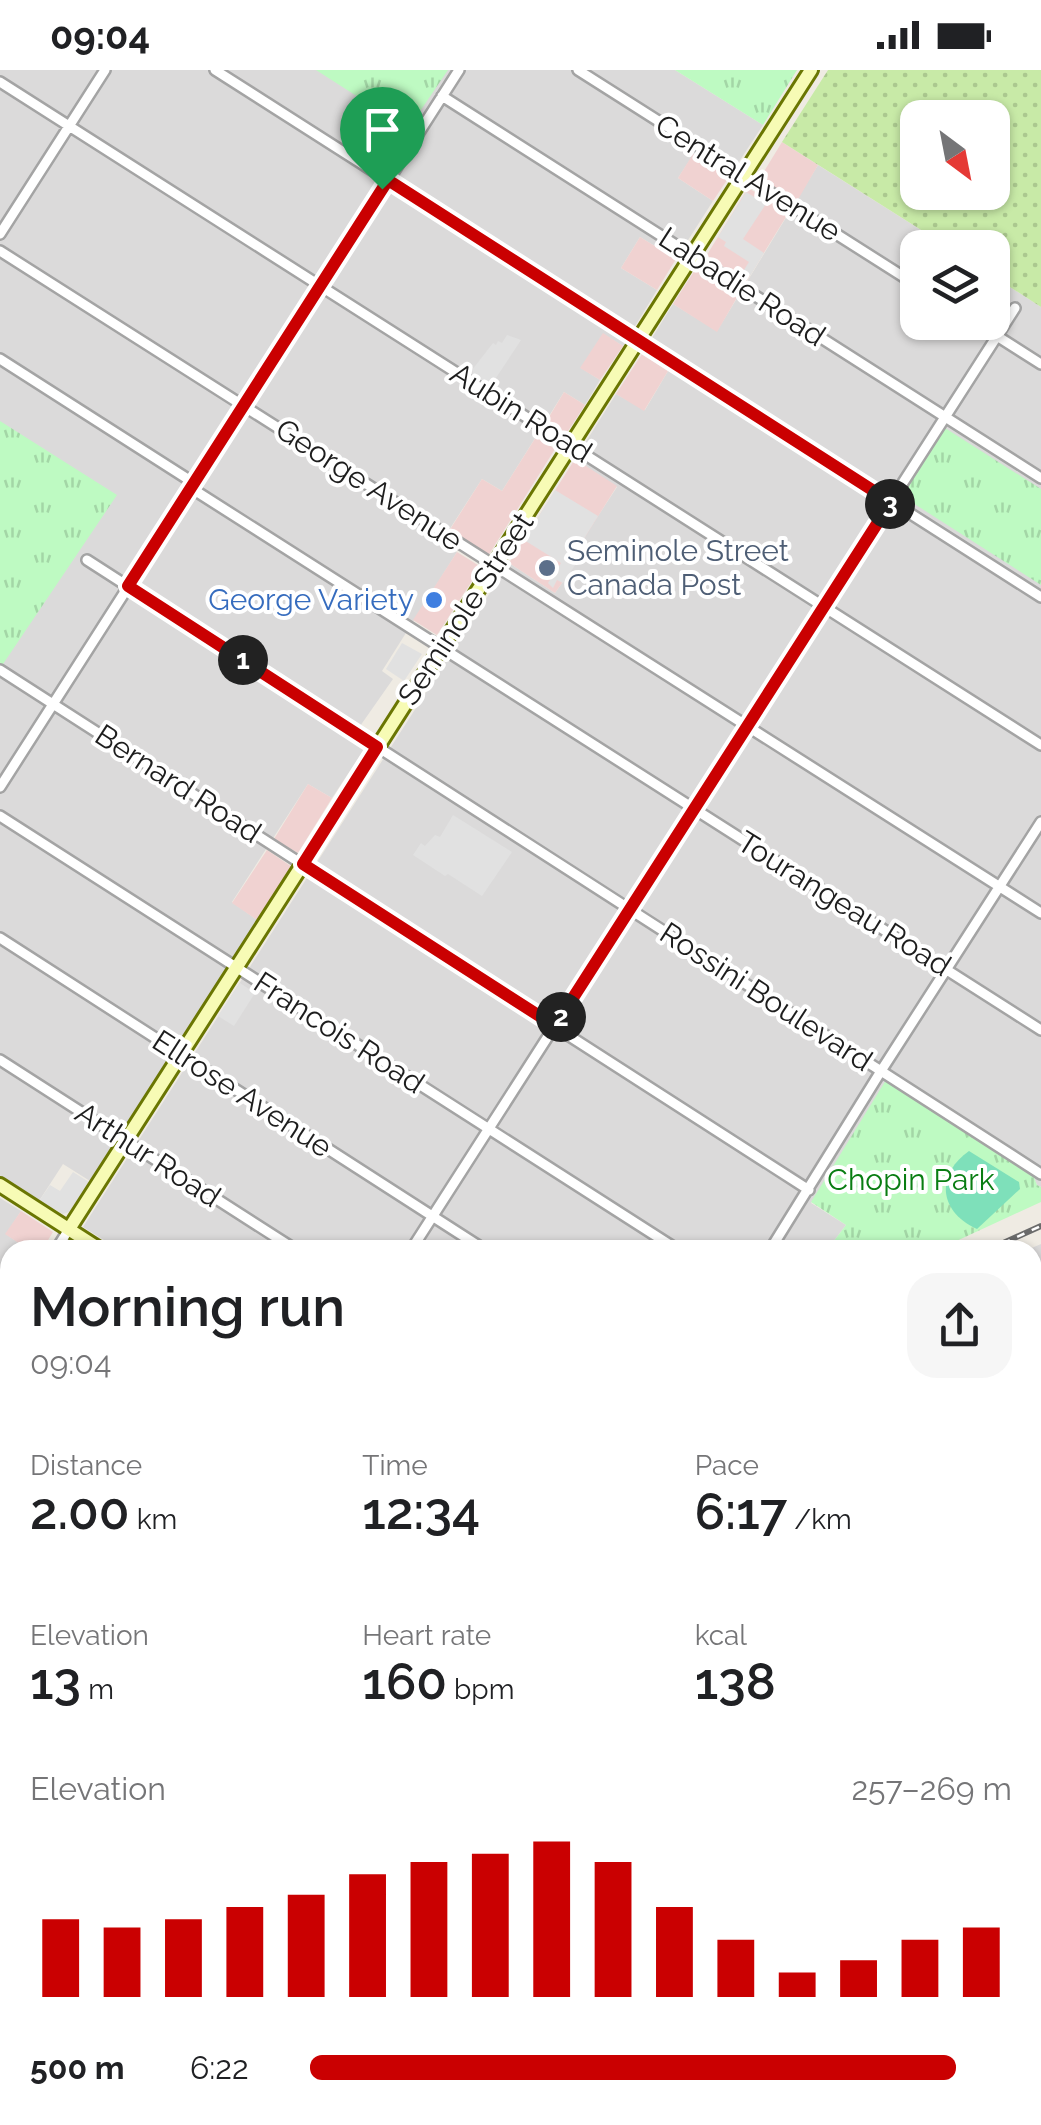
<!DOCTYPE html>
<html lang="en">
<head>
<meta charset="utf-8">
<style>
	:root { --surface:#fff; --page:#f6f6f6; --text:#202124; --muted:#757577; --accent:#ca0001 }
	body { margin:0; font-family:Raleway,sans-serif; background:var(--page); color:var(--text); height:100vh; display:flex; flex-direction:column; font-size:38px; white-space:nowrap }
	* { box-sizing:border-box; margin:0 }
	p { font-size:32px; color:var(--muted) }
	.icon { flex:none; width:55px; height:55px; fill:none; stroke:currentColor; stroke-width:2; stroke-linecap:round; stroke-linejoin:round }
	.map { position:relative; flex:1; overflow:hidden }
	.side { position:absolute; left:0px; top:1170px; width:1042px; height:885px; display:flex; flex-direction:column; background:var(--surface); border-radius:30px 30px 0 0; box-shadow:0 2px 8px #0004 }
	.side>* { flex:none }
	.needle { width:65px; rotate:148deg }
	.buttons { position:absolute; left:900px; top:30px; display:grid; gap:20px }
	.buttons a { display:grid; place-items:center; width:110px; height:110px; border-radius:20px; background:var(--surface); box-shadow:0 2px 8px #0004; font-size:50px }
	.pin { position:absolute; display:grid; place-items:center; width:85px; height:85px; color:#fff; margin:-102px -42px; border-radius:50% 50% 50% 0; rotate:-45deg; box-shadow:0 0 10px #0007 }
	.pin .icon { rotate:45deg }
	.km { position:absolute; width:50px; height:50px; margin:-25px; border-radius:50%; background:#222; color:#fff; font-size:28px; line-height:50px; text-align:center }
	.round { display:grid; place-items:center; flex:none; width:105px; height:105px; border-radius:30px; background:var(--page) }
	.overview { display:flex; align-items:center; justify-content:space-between; height:170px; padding:0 30px }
	h1 { font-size:55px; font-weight:600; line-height:75px }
	.figures { display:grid; grid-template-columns:repeat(3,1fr); gap:15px; height:170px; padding:10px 30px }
	.figures div { display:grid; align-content:center }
	.figures b { font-size:50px; font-weight:600 }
	.figures small { font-size:28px; font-weight:400 }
	.figures p { font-size:28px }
	.chart { height:280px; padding:20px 30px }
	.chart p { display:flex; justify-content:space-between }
	.chart svg { width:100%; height:180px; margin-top:10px; stroke:var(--accent); stroke-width:6 }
	ul { padding:0 30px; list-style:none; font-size:32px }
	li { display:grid; grid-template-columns:160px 120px 1fr; align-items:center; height:75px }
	li i { height:25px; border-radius:12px; background:var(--accent) }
	.status { display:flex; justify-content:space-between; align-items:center; height:70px; padding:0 50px; background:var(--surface); direction:ltr }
	.status svg { height:28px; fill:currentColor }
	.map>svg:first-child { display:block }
	.residential { fill:#dbdada }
	.commercial { fill:#f0d2d1 }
	.grass { fill:url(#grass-dots); fill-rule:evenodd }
	.park { fill:url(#park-tufts) }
	.pitch { fill:#7ee0ba }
	.parking { fill:#e1e1e1 }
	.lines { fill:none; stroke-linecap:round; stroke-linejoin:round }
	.street-casing { stroke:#a4a4a4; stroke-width:14 }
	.secondary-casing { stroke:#6a7602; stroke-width:18 }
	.street { stroke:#fff; stroke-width:9 }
	.secondary { stroke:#f7fbb5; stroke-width:12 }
	.rail-casing { stroke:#6b6b6b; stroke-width:6 }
	.rail { stroke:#fff; stroke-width:2.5; stroke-dasharray:8; stroke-linecap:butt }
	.route-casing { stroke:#fff; stroke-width:20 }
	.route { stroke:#ca0001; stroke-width:12 }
	.service-dot { fill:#5c6f8a; stroke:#fff; stroke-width:4 }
	.shop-dot { fill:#3f7fe0; stroke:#fff; stroke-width:4 }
	.labels { text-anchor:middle; stroke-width:8; stroke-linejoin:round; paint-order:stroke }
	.street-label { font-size:30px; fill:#1d1d1d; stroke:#fff }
	.service-label { font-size:30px; fill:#4e5e75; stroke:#fff; text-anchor:start }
	.shop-label { font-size:30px; fill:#366cbe; stroke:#fff; text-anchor:end }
	.park-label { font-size:30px; fill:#097d12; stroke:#fff }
</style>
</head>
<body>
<div class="status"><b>09:04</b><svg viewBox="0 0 49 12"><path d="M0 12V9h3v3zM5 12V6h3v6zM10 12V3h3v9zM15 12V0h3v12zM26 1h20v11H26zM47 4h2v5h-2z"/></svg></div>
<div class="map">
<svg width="1041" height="2055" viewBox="0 0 1041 2055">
	<defs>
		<pattern id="grass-dots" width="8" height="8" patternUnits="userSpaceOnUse" patternTransform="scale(2.5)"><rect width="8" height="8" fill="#c8eaa7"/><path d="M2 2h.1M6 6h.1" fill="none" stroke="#abc88f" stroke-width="1.8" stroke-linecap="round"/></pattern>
		<pattern id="park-tufts" width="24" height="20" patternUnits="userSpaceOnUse" patternTransform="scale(2.5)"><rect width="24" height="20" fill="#befac2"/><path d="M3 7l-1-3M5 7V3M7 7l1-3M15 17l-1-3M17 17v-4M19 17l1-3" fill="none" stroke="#a3d6a6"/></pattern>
	</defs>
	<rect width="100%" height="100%" fill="#efebe3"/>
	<path class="residential" d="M 0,0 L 675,0 L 763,55 L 729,107 L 693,85 L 678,108 L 713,131 L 676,189 L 640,167 L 621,198 L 657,220 L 623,276 L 603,264 L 581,298 L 600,310 L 585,335 L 564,322 L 502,421 L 482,409 L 442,471 L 457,482 L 382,601 L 393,609 L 351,669 L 365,678 L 332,728 L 308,714 L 232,832 L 257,850 L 90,1111 L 63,1094 L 39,1131 L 0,1106 Z
		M 818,95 L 948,177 L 918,178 L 918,252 L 992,252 L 993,206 L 1041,237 L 1041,1117 L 1037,1115 L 1033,1105 L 886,1011 L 811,1133 L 846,1155 L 827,1180 L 120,1180 L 83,1157 L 509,493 L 555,523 L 588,476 L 581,472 L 617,417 L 575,389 L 616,324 L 645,340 L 668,301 L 642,284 L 673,234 L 717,261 Z
		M 0,1128 L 21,1141 L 6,1164 L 29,1180 L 10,1180 L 10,1570 L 0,1574 Z
		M 1041,1174 L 1041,1706 L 1040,1707 L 1032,1702 L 1032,1180 L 1027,1180 Z
		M 10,1638 L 10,2045 L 672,2045 L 688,2055 L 0,2055 L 0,1643 Z
		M 1041,1874 L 1041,2055 L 802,2055 L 812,2045 L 1032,2045 L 1033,1884 Z"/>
	<path class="commercial" d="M 782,72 L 818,95 L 796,133 L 760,108 Z
		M 693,84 L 729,107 L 713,131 L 678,108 Z
		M 748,118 L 789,142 L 746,212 L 705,188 Z
		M 640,167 L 676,189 L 657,220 L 621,198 Z
		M 697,197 L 739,224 L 717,262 L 673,234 Z
		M 603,263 L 623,276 L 600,310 L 580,298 Z
		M 642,284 L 668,301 L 644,341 L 616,324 Z
		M 564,322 L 585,335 L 566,364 L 546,352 Z
		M 536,367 L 555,379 L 488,486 L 449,461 L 482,409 L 502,421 Z
		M 575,389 L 617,416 L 582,472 L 588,476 L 555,523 L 509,493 Z
		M 457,482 L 481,497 L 437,565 L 413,550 Z
		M 308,714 L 332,728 L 298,783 L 274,769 Z
		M 267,780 L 292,797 L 257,850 L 232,833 Z
		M 21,1141 L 53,1162 L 42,1180 L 29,1180 L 5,1164 Z"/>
	<path class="grass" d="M 828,0 L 1041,0 L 1041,237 L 993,206 L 992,178 L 948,177 L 782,72 ZM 918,48 L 992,48 L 992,122 L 918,122 Z
		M 10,1465 L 10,1568 L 0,1573 L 0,1477 Z"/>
	<path class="park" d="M 316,0 L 448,0 L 408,59 Z
		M 675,0 L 797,0 L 763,55 Z
		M 0,351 L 117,425 L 1,597 L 0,597 Z
		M 945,358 L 1041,419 L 1041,515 L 902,426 Z
		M 886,1010 L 1033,1105 L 1037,1115 L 1041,1117 L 1041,1132 L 937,1180 L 827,1180 L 846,1155 L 811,1132 Z"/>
	<path class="pitch" d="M 969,1081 L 1019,1112 L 1020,1119 L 977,1159 C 939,1142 935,1105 969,1081 Z"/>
	<path class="parking" d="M 746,122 L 766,134 L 743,169 L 764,183 L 750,206 L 742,203 L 749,192 L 724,176 L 726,172 L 718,167 Z
		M 507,265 L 521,270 L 490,317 L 474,307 L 472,300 L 493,273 L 496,275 L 498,271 L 502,273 Z
		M 555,420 L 598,446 L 582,472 L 588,476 L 563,513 L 557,510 L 553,518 L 548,513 L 561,493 L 524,470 Z
		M 402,573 L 422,584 L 404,611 L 386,599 Z
		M 453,745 L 512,782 L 482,826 L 448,804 L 445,806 L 413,785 L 421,773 L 425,776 L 435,765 L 440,767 Z
		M 240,913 L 255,923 L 234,956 L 218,946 Z
		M 73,1102 L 89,1112 L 69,1142 L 63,1144 L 39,1131 L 50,1115 L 60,1121 Z"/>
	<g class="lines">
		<defs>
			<path id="street" d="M 215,0 L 1041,527
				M 578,0 L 918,216
				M 0,12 L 1041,675
				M 442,26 L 1041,408
				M 0,164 L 105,0
				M 0,181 L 1041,843
				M 975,252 L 1041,294
				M 0,289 L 194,413
				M 191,418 L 1041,960
				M 87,490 L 1041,1104
				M 0,600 L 809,1120
				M 0,717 L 459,0
				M 0,746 L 678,1180
				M 0,868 L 485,1180
				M 0,990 L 296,1180
				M 56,1180 L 69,1159
				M 411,1180 L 1015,238
				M 770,1180 L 881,1001 L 1041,752
				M 0,1238 L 10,1245
				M 0,1270 L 10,1255
				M 1032,1291 L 1041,1297
				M 0,1367 L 10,1374
				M 1032,1435 L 1041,1440
				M 1032,1579 L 1041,1585
				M 0,1696 L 10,1703
				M 1032,1696 L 1041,1701
				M 0,1860 L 10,1866
				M 1039,1991 L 1041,1988
				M 0,2018 L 10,2025
				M 42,2045 L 57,2055
				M 287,2045 L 303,2055
				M 542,2045 L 557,2055
				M 10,2055 L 19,2045
				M 446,2055 L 455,2045"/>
			<path id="secondary" d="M 0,1115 L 101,1180
				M 69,1159 L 811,0
				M 0,1584 L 10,1579
				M 1032,1792 L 1041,1783
				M 776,2055 L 786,2045
				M 793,2055 L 803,2045"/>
		</defs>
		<use href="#street" class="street-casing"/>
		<use href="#secondary" class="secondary-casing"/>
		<use href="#street" class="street"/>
		<use href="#secondary" class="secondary"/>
		<defs>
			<path id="rail" d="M 988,1180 L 1041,1156
				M 0,1623 L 10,1618"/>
		</defs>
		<use href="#rail" class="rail-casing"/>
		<use href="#rail" class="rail"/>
	</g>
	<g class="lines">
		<defs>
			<path id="route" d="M 388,110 L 891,432 L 555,956 L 303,794 L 377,677 L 128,516 Z"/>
		</defs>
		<use href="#route" class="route-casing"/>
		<use href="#route" class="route"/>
	</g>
	<circle class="service-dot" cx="547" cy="498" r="10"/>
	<circle class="shop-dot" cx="434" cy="530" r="10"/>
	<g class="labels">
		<g class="street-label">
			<text transform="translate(748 108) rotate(32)" y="10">Central Avenue</text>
			<text transform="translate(742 217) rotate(33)" y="10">Labadie Road</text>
			<text transform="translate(521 343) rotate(32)" y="10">Aubin Road</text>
			<text transform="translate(369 415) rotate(33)" y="10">George Avenue</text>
			<text transform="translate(466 539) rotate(-57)" y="10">Seminole Street</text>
			<text transform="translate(178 714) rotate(33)" y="10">Bernard Road</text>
			<text transform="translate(844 834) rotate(32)" y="10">Tourangeau Road</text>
			<text transform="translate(766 927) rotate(33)" y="10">Rossini Boulevard</text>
			<text transform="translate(339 963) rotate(33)" y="10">Francois Road</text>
			<text transform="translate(242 1024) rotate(33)" y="10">Ellrose Avenue</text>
			<text transform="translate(148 1085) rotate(33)" y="10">Arthur Road</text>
		</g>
		<g class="service-label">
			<text x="567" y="491">Seminole Street<tspan x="567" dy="34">Canada Post</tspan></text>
		</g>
		<g class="shop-label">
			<text x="414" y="540">George Variety</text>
		</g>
		<g class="park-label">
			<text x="911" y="1120">Chopin Park</text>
		</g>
	</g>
</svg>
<div class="buttons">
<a><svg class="needle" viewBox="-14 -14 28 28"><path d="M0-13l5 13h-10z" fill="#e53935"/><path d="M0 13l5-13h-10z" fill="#757577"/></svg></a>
<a><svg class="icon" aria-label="layers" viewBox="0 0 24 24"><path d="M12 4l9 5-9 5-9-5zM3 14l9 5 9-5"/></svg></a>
</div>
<div class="pin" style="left:382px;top:119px;background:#1e9e55"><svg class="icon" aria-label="arrive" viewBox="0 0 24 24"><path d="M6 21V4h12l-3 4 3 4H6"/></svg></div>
<b class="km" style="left:243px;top:590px">1</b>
<b class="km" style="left:561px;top:947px">2</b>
<b class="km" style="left:890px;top:434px">3</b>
<section class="side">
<div class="overview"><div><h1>Morning run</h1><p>09:04</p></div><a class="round"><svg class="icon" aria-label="share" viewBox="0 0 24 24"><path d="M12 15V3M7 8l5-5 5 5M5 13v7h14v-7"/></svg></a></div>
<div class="figures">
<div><p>Distance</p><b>2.00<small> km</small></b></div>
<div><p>Time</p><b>12:34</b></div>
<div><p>Pace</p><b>6:17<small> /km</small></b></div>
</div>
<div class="figures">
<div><p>Elevation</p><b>13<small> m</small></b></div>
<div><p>Heart rate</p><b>160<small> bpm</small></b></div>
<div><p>kcal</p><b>138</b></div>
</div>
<div class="chart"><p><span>Elevation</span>257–269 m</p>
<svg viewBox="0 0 160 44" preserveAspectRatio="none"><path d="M5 44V25M15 44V27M25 44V25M35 44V22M45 44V19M55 44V14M65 44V11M75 44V9M85 44V6M95 44V11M105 44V22M115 44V30M125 44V38M135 44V35M145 44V30M155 44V27"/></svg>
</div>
<ul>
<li><b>500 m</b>6:22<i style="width:92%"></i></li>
</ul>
</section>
</div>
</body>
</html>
